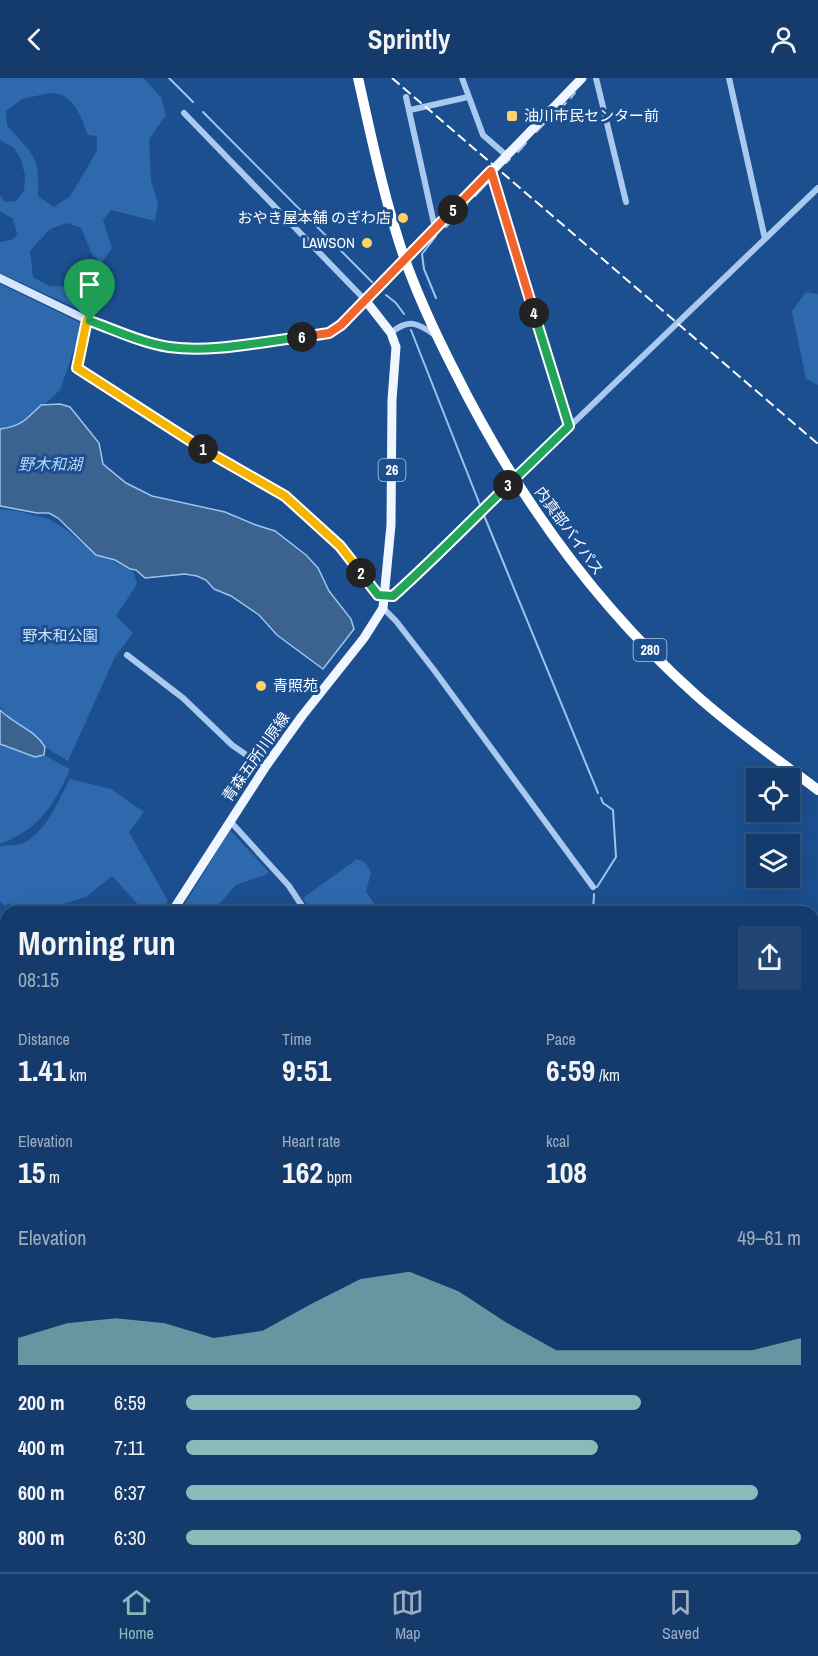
<!DOCTYPE html>
<html lang="en">
<head>
<meta charset="utf-8">
<style>
	:root { --surface:#143b6b; --page:#214673; --text:#f1f3f6; --muted:#9dadc1; --line:#33557e; --accent:#8bbbb9 }
	body { margin:0; font-family:"Archivo Narrow","Noto Sans JP",sans-serif; background:var(--page); color:var(--text); height:100vh; display:flex; flex-direction:column; font-size:22px; white-space:nowrap }
	* { box-sizing:border-box; margin:0 }
	p { font-size:20px; color:var(--muted) }
	.icon { flex:none; width:33px; height:33px; fill:none; stroke:currentColor; stroke-width:2; stroke-linecap:round; stroke-linejoin:round }
	.map { position:relative; flex:1; overflow:hidden }
	.sheet { position:absolute; left:0px; top:828px; width:819px; height:666px; display:flex; flex-direction:column; background:var(--surface); border-radius:18px 18px 0 0; box-shadow:0 6px 24px #0002,0 0 0 2px var(--line) }
	.sheet>* { flex:none }
	.buttons { position:absolute; left:746px; top:690px; display:grid; gap:12px }
	.buttons a { display:grid; place-items:center; width:54px; height:54px; border-radius:0px; background:var(--surface); box-shadow:0 6px 24px #0002,0 0 0 2px var(--line); font-size:30px }
	.pin { position:absolute; display:grid; place-items:center; width:51px; height:51px; color:#fff; margin:-62px -26px; border-radius:50% 50% 50% 0; rotate:-45deg; box-shadow:0 0 6px #0007 }
	.pin .icon { rotate:45deg }
	.km { position:absolute; width:30px; height:30px; margin:-15px; border-radius:50%; background:#222; color:#fff; font-size:16px; line-height:30px; text-align:center }
	.round { display:grid; place-items:center; flex:none; width:63px; height:63px; border-radius:0px; background:var(--page) }
	.overview { display:flex; align-items:center; justify-content:space-between; height:102px; padding:0 18px }
	h1 { font-size:33px; font-weight:800; line-height:45px }
	.figures { display:grid; grid-template-columns:repeat(3,1fr); gap:9px; height:102px; padding:6px 18px }
	.figures div { display:grid; align-content:center }
	.figures b { font-size:30px; font-weight:800 }
	.figures small { font-size:16px; font-weight:400 }
	.figures p { font-size:16px }
	.chart { height:168px; padding:12px 18px }
	.chart p { display:flex; justify-content:space-between }
	.chart svg { width:100%; height:108px; margin-top:6px; fill:var(--accent); opacity:.7 }
	ul { padding:0 18px; list-style:none; font-size:20px }
	li { display:grid; grid-template-columns:96px 72px 1fr; align-items:center; height:45px }
	li i { height:15px; border-radius:8px; background:var(--accent) }
	header { display:flex; justify-content:space-between; align-items:center; height:78px; padding:0 18px; background:var(--surface); font-size:27px; font-weight:800 }
	.tabs { display:flex; justify-content:space-around; align-items:center; height:84px; border-top:2px solid var(--line); background:var(--surface); font-size:16px; color:var(--muted) }
	.tabs a { display:grid; justify-items:center; gap:3px }
	.tabs .selected { color:var(--accent) }
	.map>svg:first-child { display:block }
	.green { fill:#2e69ad; fill-rule:evenodd }
	.water { fill:#3c6290; stroke:#9cc4f0; stroke-width:1.5 }
	.lines { fill:none; stroke-linecap:round; stroke-linejoin:round }
	.stream { stroke:#9cc4f0; stroke-width:2 }
	.river { stroke:#3c6290; stroke-width:12 }
	.street { stroke:#a9c9ee; stroke-width:6 }
	.secondary { stroke:#d6e6fa; stroke-width:8 }
	.primary { stroke:#f0f6ff; stroke-width:9 }
	.highway { stroke:#fff; stroke-width:10 }
	.rail { stroke:#fff; stroke-width:2; stroke-dasharray:10 4.5; stroke-linecap:butt }
	.split-1-casing { stroke:#fff; stroke-width:12 }
	.split-2-casing { stroke:#fff; stroke-width:12 }
	.split-3-casing { stroke:#fff; stroke-width:12 }
	.split-4-casing { stroke:#fff; stroke-width:12 }
	.split-5-casing { stroke:#fff; stroke-width:12 }
	.split-6-casing { stroke:#fff; stroke-width:12 }
	.split-7-casing { stroke:#fff; stroke-width:12 }
	.split-1 { stroke:#f5b400; stroke-width:8 }
	.split-2 { stroke:#f5b400; stroke-width:8 }
	.split-3 { stroke:#22a559; stroke-width:8 }
	.split-4 { stroke:#22a559; stroke-width:8 }
	.split-5 { stroke:#f0652b; stroke-width:8 }
	.split-6 { stroke:#f0652b; stroke-width:8 }
	.split-7 { stroke:#22a559; stroke-width:8 }
	.poi-dot { fill:#ffd166; stroke:#1b4f8f; stroke-width:2 }
	.labels { text-anchor:middle; stroke-width:6; stroke-linejoin:round; paint-order:stroke }
	.shield { fill:#1b4f8f; stroke:#bbcadd; stroke-width:1.5 }
	.shield-label { font-size:14px; font-weight:bold; fill:#fff }
	.poi-label { font-size:15px; fill:#fff; stroke:#1b4f8f; text-anchor:start }
	.street-label { font-size:15px; fill:#fff; stroke:#1b4f8f }
	.park-label { font-size:15px; fill:#cfe3fa; stroke:#1b4f8f }
	.water-label { font-size:16px; font-style:italic; fill:#b5d3f5; stroke:#1b4f8f }
</style>
</head>
<body>
<header><svg class="icon" aria-label="back" viewBox="0 0 24 24"><path d="M15 5l-7 7 7 7"/></svg>Sprintly<svg class="icon" aria-label="person" viewBox="0 0 24 24"><circle cx="12" cy="8" r="4"/><path d="M4 21q1-7 8-7t8 7"/></svg></header>
<div class="map">
<svg width="818" height="1494" viewBox="0 0 818 1494">
	<rect width="100%" height="100%" fill="#1b4f8f"/>
	<path class="green" d="M 0,0 L 143,0 L 161,19 L 166,37 L 149,61 L 151,103 L 158,125 L 155,143 L 111,132 L 103,142 L 112,170 L 101,185 L 92,176 L 81,150 L 67,145 L 50,151 L 30,173 L 33,199 L 49,208 L 83,209 L 83,233 L 0,195 L 0,164 L 14,161 L 17,156 L 13,141 L 0,133 L 0,117 L 5,124 L 16,123 L 24,113 L 25,98 L 21,81 L 14,70 L 0,62 ZM 50,15 C 73,14 81,39 88,57 L 97,58 L 97,72 L 76,109 L 69,119 L 54,129 L 38,118 C 40,78 33,76 7,48 L 6,33 L 22,21 Z
		M 0,206 L 83,246 L 60,312 L 21,349 L 0,353 Z
		M 806,214 L 818,216 L 818,307 L 806,301 L 792,233 Z
		M 0,431 L 17,433 L 49,441 L 64,450 L 96,477 L 115,484 L 134,495 L 137,506 L 116,538 L 133,555 L 115,579 L 68,683 C 44,668 16,652 0,628 Z
		M 0,666 L 44,677 L 70,691 C 53,729 40,750 0,766 Z
		M 70,701 L 111,711 L 144,734 L 129,754 L 168,823 L 161,834 L 145,834 L 112,798 L 86,819 L 63,826 L 65,834 L 16,834 L 9,825 L 5,828 L 0,823 L 0,768 C 7,767 17,768 23,765 C 47,754 58,722 70,701 Z
		M 230,752 L 269,794 L 265,797 L 236,807 L 212,834 L 180,834 Z
		M 357,781 L 366,785 L 371,795 L 366,813 L 379,834 L 311,834 L 303,820 Z
		M 0,837 L 6,846 L 6,917 L 1,922 L 6,928 L 6,981 L 0,977 Z
		M 0,1199 L 6,1202 L 6,1293 L 0,1295 Z
		M 0,1342 L 6,1345 L 6,1378 L 0,1381 Z
		M 6,1436 L 6,1484 L 0,1484 L 0,1440 Z
		M 126,1488 L 181,1488 L 174,1494 L 119,1494 Z"/>
	<path class="water" d="M 60,326 L 70,329 L 99,365 L 103,386 L 126,405 L 152,418 L 225,434 L 256,447 L 275,453 L 306,477 L 318,490 L 329,513 L 351,541 L 354,551 L 323,591 L 277,557 L 259,537 L 231,518 L 214,511 L 206,502 L 197,498 L 185,496 L 145,500 L 136,492 L 130,491 L 115,482 L 96,477 L 58,440 L 49,435 L 37,435 L 0,428 L 0,351 C 21,348 26,342 41,327 Z
		M 0,632 C 15,647 34,651 45,669 L 44,677 L 35,679 L 0,666 Z"/>
	<g class="lines">
		<path class="stream" d="M 169,0 L 193,24
			M 571,20 L 575,15
			M 203,34 L 372,204
			M 555,35 L 566,25
			M 536,54 L 550,40
			M 518,74 L 526,65
			M 506,85 L 510,81
			M 475,118 L 490,102
			M 446,149 L 467,127
			M 386,217 L 396,225 L 404,236
			M 436,220 L 424,191 L 422,176 L 436,158
			M 411,252 L 480,427
			M 483,435 L 598,715
			M 597,809 L 616,779 L 613,732 L 603,725 L 601,720
			M 593,834 L 594,816
			M 813,953 L 818,949
			M 0,1402 L 6,1402"/>
		<path class="river" d="M 813,1197 L 818,1192
			M 612,1494 L 613,1488"/>
		<path class="street" d="M 462,0 L 483,57 L 506,77
			M 596,0 L 626,124
			M 729,0 L 765,161
			M 406,19 L 435,150
			M 410,32 L 468,19
			M 184,35 L 366,223
			M 491,93 L 569,348
			M 87,242 L 77,290 L 192,365 L 285,418 L 340,468 L 378,517 L 393,518 L 818,110
			M 391,255 C 408,240 418,245 435,257
			M 383,530 L 396,543 L 434,592 L 593,809
			M 127,577 L 183,620 L 232,667 L 265,690
			M 230,743 L 289,808 L 306,834
			M 813,1253 L 818,1258
			M 813,1380 L 818,1377
			M 516,1488 L 517,1494"/>
		<path class="secondary" d="M 0,200 L 87,242 L 166,268 L 211,270 L 329,255 L 341,247 L 366,223
			M 813,1214 L 818,1205
			M 684,1494 L 686,1488"/>
		<path class="primary" d="M 172,834 L 266,688 L 302,638 L 364,560 L 383,530 L 391,447 L 392,322 L 396,269 L 391,255 L 366,223 L 582,0
			M 0,1031 L 6,1027"/>
		<path class="highway" d="M 358,0 C 370,52 380,104 396,154 C 410,202 431,247 454,292 C 515,415 594,526 696,617 C 735,652 777,681 818,712"/>
		<path class="rail" d="M 392,0 L 818,366"/>
	</g>
	<g class="lines">
		<defs>
			<path id="split-1" d="M 90,243 L 87,242 L 77,290 L 203,371"/>
			<path id="split-2" d="M 203,371 L 285,418 L 340,468 L 361,495"/>
			<path id="split-3" d="M 361,495 L 378,517 L 393,518 C 432,483 470,444 508,407"/>
			<path id="split-4" d="M 508,407 L 569,348 L 534,235"/>
			<path id="split-5" d="M 453,132 L 491,93 L 534,235"/>
			<path id="split-6" d="M 302,259 L 329,255 L 341,247 L 453,132"/>
			<path id="split-7" d="M 90,243 C 115,252 142,265 169,269 C 212,275 259,264 302,259"/>
		</defs>
		<use href="#split-1" class="split-1-casing"/>
		<use href="#split-2" class="split-2-casing"/>
		<use href="#split-3" class="split-3-casing"/>
		<use href="#split-4" class="split-4-casing"/>
		<use href="#split-5" class="split-5-casing"/>
		<use href="#split-6" class="split-6-casing"/>
		<use href="#split-7" class="split-7-casing"/>
		<use href="#split-1" class="split-1"/>
		<use href="#split-2" class="split-2"/>
		<use href="#split-3" class="split-3"/>
		<use href="#split-4" class="split-4"/>
		<use href="#split-5" class="split-5"/>
		<use href="#split-6" class="split-6"/>
		<use href="#split-7" class="split-7"/>
	</g>
	<g class="poi-dot">
		<rect x="506" y="32" width="12" height="12" rx="3"/>
		<circle cx="403" cy="140" r="6"/>
		<circle cx="367" cy="165" r="6"/>
		<circle cx="261" cy="608" r="6"/>
	</g>
	<g class="labels">
		<g class="shield">
			<rect x="378.5" y="381" width="27" height="22" rx="4.5"/>
			<rect x="633.5" y="561" width="33" height="22" rx="4.5"/>
		</g>
		<g class="shield-label">
			<text x="392" y="397">26</text>
			<text x="650" y="577">280</text>
		</g>
		<g class="poi-label">
			<text x="524" y="43">油川市民センター前</text>
			<text x="391" y="145" text-anchor="end">おやき屋本舗 のぎわ店</text>
			<text x="355" y="170" text-anchor="end">LAWSON</text>
			<text x="273" y="613">青照苑</text>
		</g>
		<g class="street-label">
			<text transform="translate(569 453) rotate(54)" y="5">内真部バイパス</text>
			<text transform="translate(256 679) rotate(-55)" y="5">青森五所川原線</text>
		</g>
		<g class="park-label">
			<text x="60" y="563">野木和公園</text>
		</g>
		<g class="water-label">
			<text x="50" y="392">野木和湖</text>
		</g>
	</g>
</svg>
<div class="buttons">
<a><svg class="icon" aria-label="locate" viewBox="0 0 24 24"><circle cx="12" cy="12" r="6"/><path d="M12 2v4M12 18v4M2 12h4M18 12h4"/></svg></a>
<a><svg class="icon" aria-label="layers" viewBox="0 0 24 24"><path d="M12 4l9 5-9 5-9-5zM3 14l9 5 9-5"/></svg></a>
</div>
<div class="pin" style="left:90px;top:243px;background:#1e9e55"><svg class="icon" aria-label="arrive" viewBox="0 0 24 24"><path d="M6 21V4h12l-3 4 3 4H6"/></svg></div>
<b class="km" style="left:203px;top:371px">1</b>
<b class="km" style="left:361px;top:495px">2</b>
<b class="km" style="left:508px;top:407px">3</b>
<b class="km" style="left:534px;top:235px">4</b>
<b class="km" style="left:453px;top:132px">5</b>
<b class="km" style="left:302px;top:259px">6</b>
<section class="sheet">
<div class="overview"><div><h1>Morning run</h1><p>08:15</p></div><a class="round"><svg class="icon" aria-label="share" viewBox="0 0 24 24"><path d="M12 15V3M7 8l5-5 5 5M5 13v7h14v-7"/></svg></a></div>
<div class="figures">
<div><p>Distance</p><b>1.41<small> km</small></b></div>
<div><p>Time</p><b>9:51</b></div>
<div><p>Pace</p><b>6:59<small> /km</small></b></div>
</div>
<div class="figures">
<div><p>Elevation</p><b>15<small> m</small></b></div>
<div><p>Heart rate</p><b>162<small> bpm</small></b></div>
<div><p>kcal</p><b>108</b></div>
</div>
<div class="chart"><p><span>Elevation</span>49–61 m</p>
<svg viewBox="0 0 160 44" preserveAspectRatio="none"><path d="M0 44V33L10 27L20 25L30 27L40 33L50 30L60 19L70 9L80 6L90 14L100 27L110 38L120 38L130 38L140 38L150 38L160 33V44z"/></svg>
</div>
<ul>
<li><b>200 m</b>6:59<i style="width:74%"></i></li>
<li><b>400 m</b>7:11<i style="width:67%"></i></li>
<li><b>600 m</b>6:37<i style="width:93%"></i></li>
<li><b>800 m</b>6:30<i style="width:100%"></i></li>
</ul>
</section>
</div>
<nav class="tabs">
<a class="selected"><svg class="icon" aria-label="home" viewBox="0 0 24 24"><path d="M3 11l9-7 9 7M6 9v11h12V9"/></svg>Home</a>
<a><svg class="icon" aria-label="map" viewBox="0 0 24 24"><path d="M3 6l6-2 6 2 6-2v14l-6 2-6-2-6 2zM9 4v14M15 6v14"/></svg>Map</a>
<a><svg class="icon" aria-label="saved" viewBox="0 0 24 24"><path d="M7 4h10v16l-5-4-5 4z"/></svg>Saved</a>
</nav>
</body>
</html>
